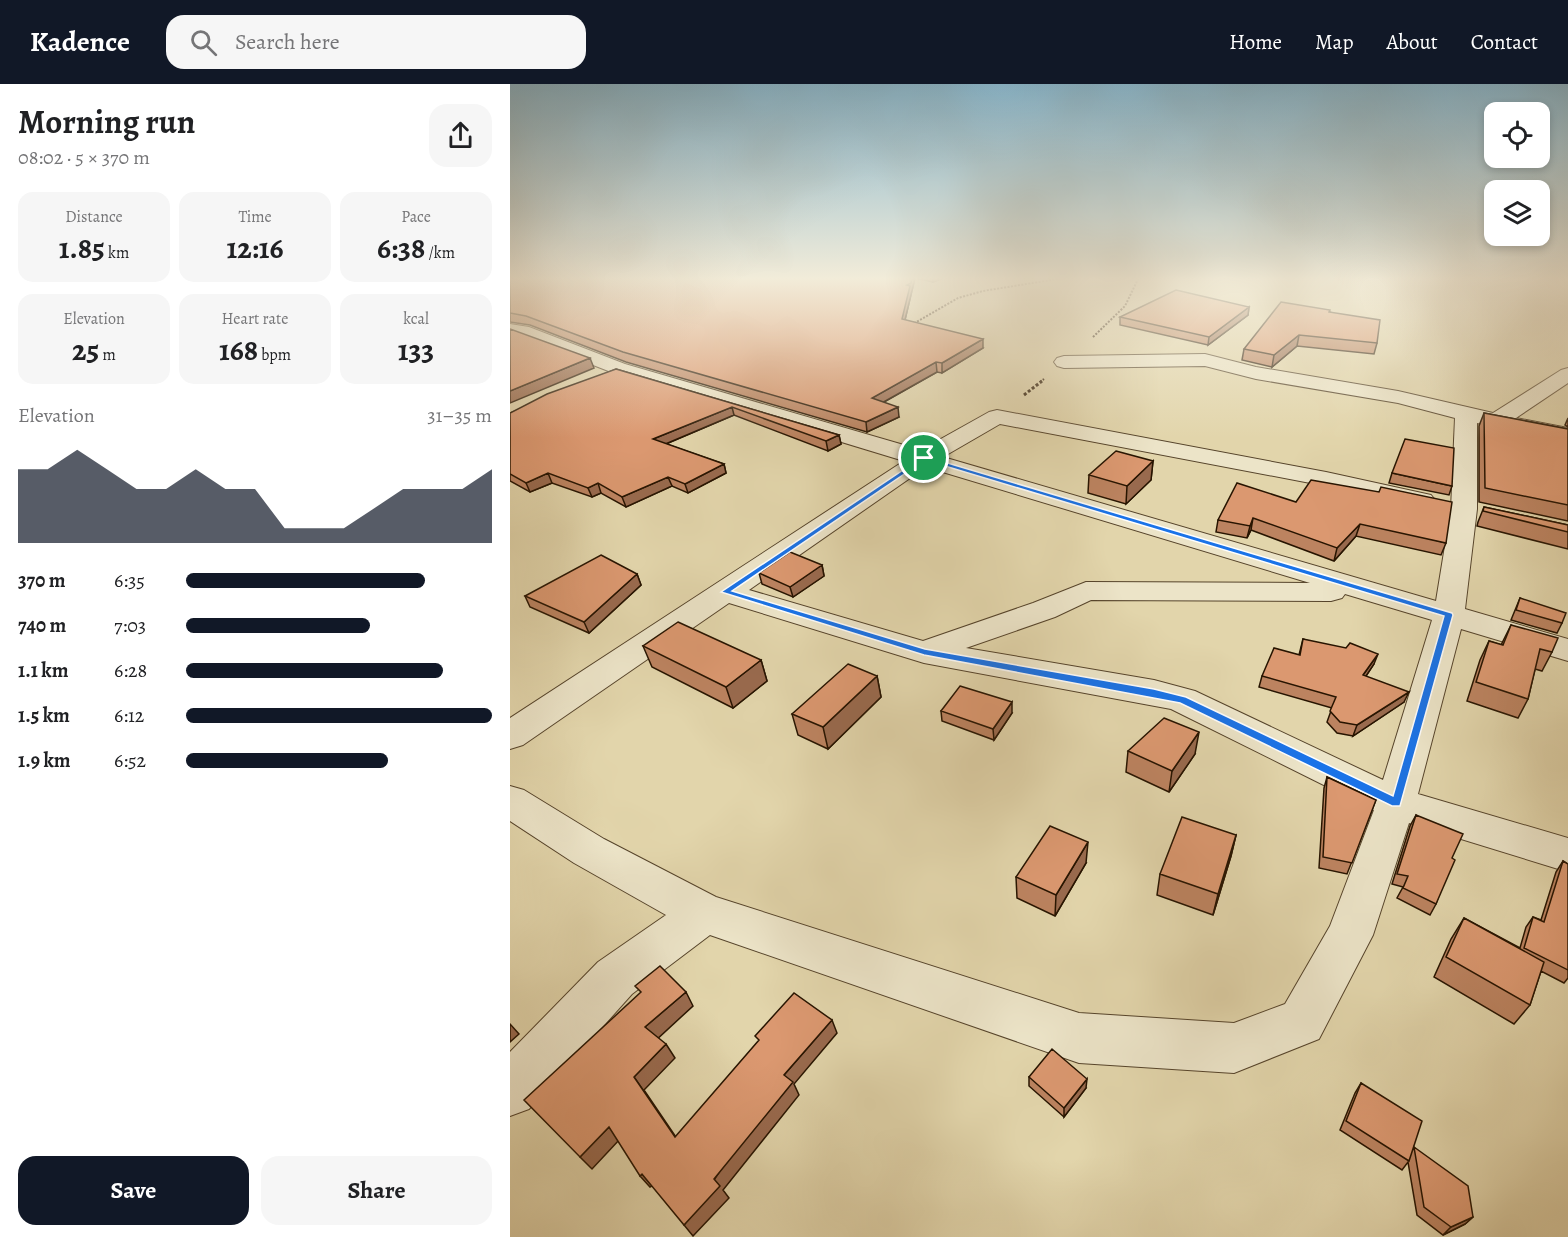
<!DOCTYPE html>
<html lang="en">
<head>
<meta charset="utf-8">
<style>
	:root { --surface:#fff; --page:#f6f6f6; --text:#202124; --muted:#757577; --accent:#111827 }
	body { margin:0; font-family:Alegreya,serif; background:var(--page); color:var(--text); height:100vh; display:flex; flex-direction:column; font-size:22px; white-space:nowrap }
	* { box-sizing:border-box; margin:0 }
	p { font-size:20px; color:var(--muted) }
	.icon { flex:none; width:33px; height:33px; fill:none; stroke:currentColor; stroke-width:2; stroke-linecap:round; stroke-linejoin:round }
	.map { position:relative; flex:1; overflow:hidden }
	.panel { display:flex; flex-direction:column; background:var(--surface); width:510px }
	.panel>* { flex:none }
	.tools { position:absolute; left:974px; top:18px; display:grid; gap:12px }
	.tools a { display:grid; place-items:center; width:66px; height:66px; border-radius:12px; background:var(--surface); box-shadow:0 3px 9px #0003; font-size:30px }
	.pin { position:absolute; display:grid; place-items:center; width:51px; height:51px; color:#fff; margin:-26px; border:3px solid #fff; border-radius:50%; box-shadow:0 2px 6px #0007 }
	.round { display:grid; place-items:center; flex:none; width:63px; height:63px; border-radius:18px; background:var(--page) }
	.summary { display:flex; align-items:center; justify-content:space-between; height:102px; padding:0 18px }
	h1 { font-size:33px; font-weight:700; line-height:45px }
	.stats { display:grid; grid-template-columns:repeat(3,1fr); gap:9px; height:102px; padding:6px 18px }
	.stats div { display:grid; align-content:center; border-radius:15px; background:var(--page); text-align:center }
	.stats b { font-size:30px; font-weight:700 }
	.stats small { font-size:16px; font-weight:400 }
	.stats p { font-size:16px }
	.chart { height:168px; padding:12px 18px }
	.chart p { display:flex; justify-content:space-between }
	.chart svg { width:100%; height:108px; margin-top:6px; fill:var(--accent); opacity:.7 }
	.primary-button { display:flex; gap:12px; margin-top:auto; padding:12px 18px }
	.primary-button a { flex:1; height:69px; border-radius:18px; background:var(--accent); color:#fff; font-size:24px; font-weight:700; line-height:69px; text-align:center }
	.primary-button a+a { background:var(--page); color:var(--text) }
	ul { padding:0 18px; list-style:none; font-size:20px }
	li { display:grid; grid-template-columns:96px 72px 1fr; align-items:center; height:45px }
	li i { height:15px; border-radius:8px; background:var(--accent) }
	header { display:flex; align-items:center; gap:36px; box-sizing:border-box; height:84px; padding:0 30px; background:var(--accent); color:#fff }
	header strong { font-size:28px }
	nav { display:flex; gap:33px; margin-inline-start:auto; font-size:21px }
	.search { width:420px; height:54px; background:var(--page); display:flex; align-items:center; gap:15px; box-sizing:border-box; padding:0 21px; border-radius:18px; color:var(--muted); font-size:22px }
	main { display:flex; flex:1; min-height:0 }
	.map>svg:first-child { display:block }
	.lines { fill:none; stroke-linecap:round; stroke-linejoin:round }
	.minor-casing { stroke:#56442b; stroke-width:2 }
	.path-far1 { stroke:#271400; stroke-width:2; stroke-dasharray:2 1.5; stroke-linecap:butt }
	.path { stroke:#271400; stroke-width:3; stroke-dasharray:3 2; stroke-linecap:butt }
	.minor { fill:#ece4c8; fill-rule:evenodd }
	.wall { fill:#bc8360; stroke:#271400; stroke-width:1.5 }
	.shaded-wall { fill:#996a4e; stroke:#271400; stroke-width:1.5 }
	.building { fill:#db9870; stroke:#271400; stroke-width:1.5 }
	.route { fill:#1a73e8; stroke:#fff; stroke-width:1.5; fill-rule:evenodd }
</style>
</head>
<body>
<header>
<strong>Kadence</strong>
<div class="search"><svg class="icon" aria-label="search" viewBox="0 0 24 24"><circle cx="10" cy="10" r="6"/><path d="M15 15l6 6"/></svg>Search here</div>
<nav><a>Home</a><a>Map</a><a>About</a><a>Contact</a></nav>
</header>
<main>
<section class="panel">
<div class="summary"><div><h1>Morning run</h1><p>08:02 · 5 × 370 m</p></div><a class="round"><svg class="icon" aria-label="share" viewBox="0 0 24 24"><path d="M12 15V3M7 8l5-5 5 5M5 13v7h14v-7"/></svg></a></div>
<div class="stats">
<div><p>Distance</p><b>1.85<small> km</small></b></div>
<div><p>Time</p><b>12:16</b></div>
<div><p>Pace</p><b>6:38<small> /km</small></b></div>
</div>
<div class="stats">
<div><p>Elevation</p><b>25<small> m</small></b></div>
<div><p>Heart rate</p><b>168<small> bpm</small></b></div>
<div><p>kcal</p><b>133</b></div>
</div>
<div class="chart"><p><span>Elevation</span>31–35 m</p>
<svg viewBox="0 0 160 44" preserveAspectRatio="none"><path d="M0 44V14L10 14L20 6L30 14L40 22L50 22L60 14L70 22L80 22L90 38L100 38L110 38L120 30L130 22L140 22L150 22L160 14V44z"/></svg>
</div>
<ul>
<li><b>370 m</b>6:35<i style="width:78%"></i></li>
<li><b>740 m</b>7:03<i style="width:60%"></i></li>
<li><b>1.1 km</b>6:28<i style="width:84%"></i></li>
<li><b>1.5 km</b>6:12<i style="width:100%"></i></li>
<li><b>1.9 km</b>6:52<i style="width:66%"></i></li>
</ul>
<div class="primary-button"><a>Save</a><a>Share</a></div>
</section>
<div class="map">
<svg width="1058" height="1153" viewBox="0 0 1058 1153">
	<rect width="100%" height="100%" fill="#e2d5ab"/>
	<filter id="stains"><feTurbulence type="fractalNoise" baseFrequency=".00333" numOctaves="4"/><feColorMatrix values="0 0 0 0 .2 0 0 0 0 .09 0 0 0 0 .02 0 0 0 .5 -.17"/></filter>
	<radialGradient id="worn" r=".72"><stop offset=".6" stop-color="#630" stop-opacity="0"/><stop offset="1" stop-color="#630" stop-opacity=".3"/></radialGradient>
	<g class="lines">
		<defs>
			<path id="minor" d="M 0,240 L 19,243 L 115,280 L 411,366 L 479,328 L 487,326 L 816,388 L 921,411 L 925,416 L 921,421 L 912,424 L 816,402 L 490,340 L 433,373 L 926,517 L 941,425 L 945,334 L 888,319 L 746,295 L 695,282 L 554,284 L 547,282 L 544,278 L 547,274 L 554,272 L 695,270 L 746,283 L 888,307 L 983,329 L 1051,286 L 1058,284 L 1058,299 L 1006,334 L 1058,344 L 1058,358 L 967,339 L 967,425 L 955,525 L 1058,555 L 1058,577 L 951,545 L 908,710 L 1058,754 L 1058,788 L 899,739 L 863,851 L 809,955 L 724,989 L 569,979 L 200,851 L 122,910 L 19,1025 L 0,1032 L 0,968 L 88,878 L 156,831 L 64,779 L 0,737 L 0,702 L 14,706 L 94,755 L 206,813 L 569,929 L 724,939 L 775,920 L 820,842 L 864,726 L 661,625 L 414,579 L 219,519 L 13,661 L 0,665 L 0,634 L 394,377 L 101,288 L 9,252 L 0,250 ZM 416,383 L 800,499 L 576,498 L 523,519 L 413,557 L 239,506 ZM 835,510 L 922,536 L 873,696 L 685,607 L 644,596 L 456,564 L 545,533 L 581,516 L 821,517 L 832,514 Z"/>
		</defs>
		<use href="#minor" class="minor-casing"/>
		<path class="path-far1" d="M 401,241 L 448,214 L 473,207 L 559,193
			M 583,253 L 615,222 L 629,193
			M 530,298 L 534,295"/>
		<path class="path" d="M 514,311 L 532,297"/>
		<use href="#minor" class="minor"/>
	</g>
	<path class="wall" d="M 0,193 L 436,193 L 423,198 L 405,194 L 395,236 L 473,264 L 432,289 L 427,288 L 374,318 L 389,333 L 357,348 L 116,278 L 20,241 L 0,238 Z
		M 739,223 L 738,231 L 698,261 L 610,241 L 610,233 Z
		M 820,228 L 867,259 L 864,270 L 787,262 L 762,283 L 732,276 L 734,265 Z
		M 106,285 L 329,351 L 331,360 L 318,367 L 224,331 L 156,360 L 214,380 L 216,389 L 178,409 L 162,402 L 116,423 L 91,409 L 82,413 L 42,399 L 20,408 L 0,397 L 0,329 Z
		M 974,329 L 1058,345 L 1058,437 L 969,418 L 969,342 Z
		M 1058,334 L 1058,343 L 1055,341 Z
		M 643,377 L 641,396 L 616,420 L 578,409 L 579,391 Z
		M 882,389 L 942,402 L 939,411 L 879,399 Z
		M 786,418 L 936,459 L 931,471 L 846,452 L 824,477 L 741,446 L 737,454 L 706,448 L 708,436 Z
		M 974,423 L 1058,441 L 1058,465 L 967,442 L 968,438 Z
		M 312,481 L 314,492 L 283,513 L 252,500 L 249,489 Z
		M 127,490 L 131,501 L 79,549 L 20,523 L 15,512 Z
		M 1010,514 L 1052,539 L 1047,549 L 1001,536 Z
		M 1001,541 L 1042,568 L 1032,587 L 1025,585 L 1018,615 L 1008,634 L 957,617 L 970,576 L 979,557 L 991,561 Z
		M 793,555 L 864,580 L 856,592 L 894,618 L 843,652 L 827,649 L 817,638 L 822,624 L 749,603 L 752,592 L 789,571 Z
		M 133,562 L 251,576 L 257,597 L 223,624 L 142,583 Z
		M 367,592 L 371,613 L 318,665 L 288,651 L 282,630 Z
		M 431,627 L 502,629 L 484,656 L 432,637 Z
		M 618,667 L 685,670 L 659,708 L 616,688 Z
		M 817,693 L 866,716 L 837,790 L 809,784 L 814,704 Z
		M 906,731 L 942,774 L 926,820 L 920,831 L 887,814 L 893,803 L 882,800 L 900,742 Z
		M 726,751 L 721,772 L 703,831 L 647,811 L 650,790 Z
		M 1053,777 L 1058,780 L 1058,894 L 1054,899 L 1031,887 L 1020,921 L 1004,940 L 924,893 L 941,855 L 954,834 L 1010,864 L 1016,843 L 1023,833 L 1031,836 L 1046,788 Z
		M 576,779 L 545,832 L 507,814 L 506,793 Z
		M 519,993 L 576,1004 L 554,1033 L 519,1002 Z
		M 851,999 L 903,1065 L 904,1063 L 963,1133 L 955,1140 L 933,1151 L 907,1131 L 898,1078 L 892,1086 L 830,1046 L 845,1009 Z"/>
	<path class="shaded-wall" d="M 402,193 L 405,193 L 405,194 L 393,244 L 392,235 L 397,201 Z
		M 423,193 L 436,193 L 423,198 Z
		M 739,223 L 738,231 L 698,261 L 699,253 Z
		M 789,251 L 787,262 L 762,283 L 764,271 Z
		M 473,255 L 473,264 L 432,289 L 432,279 Z
		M 80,274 L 84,284 L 0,319 L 0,307 Z
		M 426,278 L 427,288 L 363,324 L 362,314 Z
		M 222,323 L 224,331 L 146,364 L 143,355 Z
		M 388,323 L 389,333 L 357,348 L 356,338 Z
		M 329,351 L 331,360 L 318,367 L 316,357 Z
		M 643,377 L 641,396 L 616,420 L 617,402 Z
		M 214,380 L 216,389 L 178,409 L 175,400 Z
		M 38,389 L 42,399 L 20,408 L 16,399 Z
		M 158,393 L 162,402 L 116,423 L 112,413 Z
		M 88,399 L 91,409 L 82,413 L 78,404 Z
		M 743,434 L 741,446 L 737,454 L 740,442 Z
		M 850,440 L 846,452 L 824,477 L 827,464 Z
		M 312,481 L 314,492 L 283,513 L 280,503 Z
		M 127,490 L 131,501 L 79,549 L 74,538 Z
		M 868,570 L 864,580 L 850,601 L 853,591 Z
		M 251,576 L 257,597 L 223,624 L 216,603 Z
		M 367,592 L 371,613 L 318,665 L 313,643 Z
		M 899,608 L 894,618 L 843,652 L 847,641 Z
		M 502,618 L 502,629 L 484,656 L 483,645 Z
		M 689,648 L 685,670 L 659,708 L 662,687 Z
		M 726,751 L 721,772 L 703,831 L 708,810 Z
		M 578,758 L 576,779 L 545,832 L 546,811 Z
		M 176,908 L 183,922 L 145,957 L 135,943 Z
		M 322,936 L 327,949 L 284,1000 L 289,1011 L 213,1106 L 219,1114 L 183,1152 L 174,1141 L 274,991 Z
		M 0,940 L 9,950 L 0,958 Z
		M 156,960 L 165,974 L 134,1006 L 174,1065 L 124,993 Z
		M 577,995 L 576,1004 L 554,1033 L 554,1024 Z
		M 99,1043 L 110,1055 L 82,1085 L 70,1073 Z
		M 132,1090 L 142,1102 L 140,1103 L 130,1092 Z
		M 963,1133 L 955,1140 L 933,1151 L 941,1143 Z"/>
	<path class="building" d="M 0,193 L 402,193 L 401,199 L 397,201 L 400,202 L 392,235 L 473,255 L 432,279 L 426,278 L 362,314 L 388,323 L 356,338 L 113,268 L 16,232 L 0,229 Z
		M 666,206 L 739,223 L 699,253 L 610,233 Z
		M 771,218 L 820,226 L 819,228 L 870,236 L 867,259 L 789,251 L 764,271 L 734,265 Z
		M 0,245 L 80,274 L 0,307 Z
		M 106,285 L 329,351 L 316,357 L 222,323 L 143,355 L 214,380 L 175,400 L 158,393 L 112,413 L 88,399 L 78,404 L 38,389 L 16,399 L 0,390 L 0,329 L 37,310 Z
		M 974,329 L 1058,345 L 1058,421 L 975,404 Z
		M 895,355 L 944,364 L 942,402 L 882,389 Z
		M 606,367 L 643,377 L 617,402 L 579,391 Z
		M 801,396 L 869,408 L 871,403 L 942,418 L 936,459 L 850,440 L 827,464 L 743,434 L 740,442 L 708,436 L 727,399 L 786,418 Z
		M 974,423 L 1058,441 L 1058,448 L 973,427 Z
		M 280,468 L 312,481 L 280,503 L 249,489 Z
		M 91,471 L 127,490 L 74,538 L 15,512 Z
		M 1010,514 L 1056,529 L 1052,539 L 1006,526 Z
		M 168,538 L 251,576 L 216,603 L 133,562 Z
		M 1001,541 L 1048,554 L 1042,568 L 1030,565 L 1018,615 L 966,598 L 979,557 L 993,561 Z
		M 793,555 L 836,564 L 840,559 L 868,570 L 853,591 L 899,608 L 847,641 L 830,638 L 820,627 L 826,613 L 752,592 L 764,564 L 790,571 Z
		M 338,580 L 367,592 L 313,643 L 282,630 Z
		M 450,602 L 502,618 L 483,645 L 431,627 Z
		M 654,634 L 689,648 L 662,687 L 618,667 Z
		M 817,693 L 866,716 L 842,779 L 813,773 Z
		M 906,731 L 953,750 L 942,774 L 945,776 L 926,820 L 893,804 L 898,792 L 887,790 Z
		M 672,733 L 726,751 L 708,810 L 650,790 Z
		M 540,742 L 578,758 L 546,811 L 506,793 Z
		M 1053,777 L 1058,780 L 1058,886 L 1014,864 L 1023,833 L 1034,838 Z
		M 954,834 L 1034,878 L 1020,921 L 936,873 Z
		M 150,882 L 176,908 L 135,943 L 156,960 L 124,993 L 165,1053 L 249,956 L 245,952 L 284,909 L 322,936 L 274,991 L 283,998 L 204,1095 L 210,1102 L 174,1141 L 132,1090 L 130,1092 L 99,1043 L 70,1073 L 14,1016 L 131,908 L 125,902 Z
		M 542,965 L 577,995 L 554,1024 L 519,993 Z
		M 851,999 L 912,1037 L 899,1077 L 836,1037 Z
		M 904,1063 L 958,1102 L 963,1133 L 941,1143 L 914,1123 Z"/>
	<linearGradient id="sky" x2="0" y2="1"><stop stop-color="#87b6cd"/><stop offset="0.55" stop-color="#f2ecd9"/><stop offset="1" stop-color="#f2ecd9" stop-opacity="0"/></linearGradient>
	<rect width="1058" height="354" fill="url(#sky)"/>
	<path class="route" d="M 414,372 L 942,529 L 943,531 L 890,722 L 882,722 L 670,619 L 414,571 L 211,508 ZM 415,376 L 934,532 L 883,712 L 676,613 L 644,605 L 415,565 L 222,507 Z"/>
	<rect width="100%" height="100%" filter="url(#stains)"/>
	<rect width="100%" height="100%" fill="url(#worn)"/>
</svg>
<div class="tools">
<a><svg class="icon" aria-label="locate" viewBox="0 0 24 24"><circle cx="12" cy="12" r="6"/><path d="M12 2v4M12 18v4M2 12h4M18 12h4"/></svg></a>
<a><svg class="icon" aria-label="layers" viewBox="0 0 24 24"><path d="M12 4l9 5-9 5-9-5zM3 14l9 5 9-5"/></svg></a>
</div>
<div class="pin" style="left:414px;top:374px;background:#1e9e55"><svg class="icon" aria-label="arrive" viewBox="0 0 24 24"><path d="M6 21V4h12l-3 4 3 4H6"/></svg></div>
</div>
</main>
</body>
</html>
